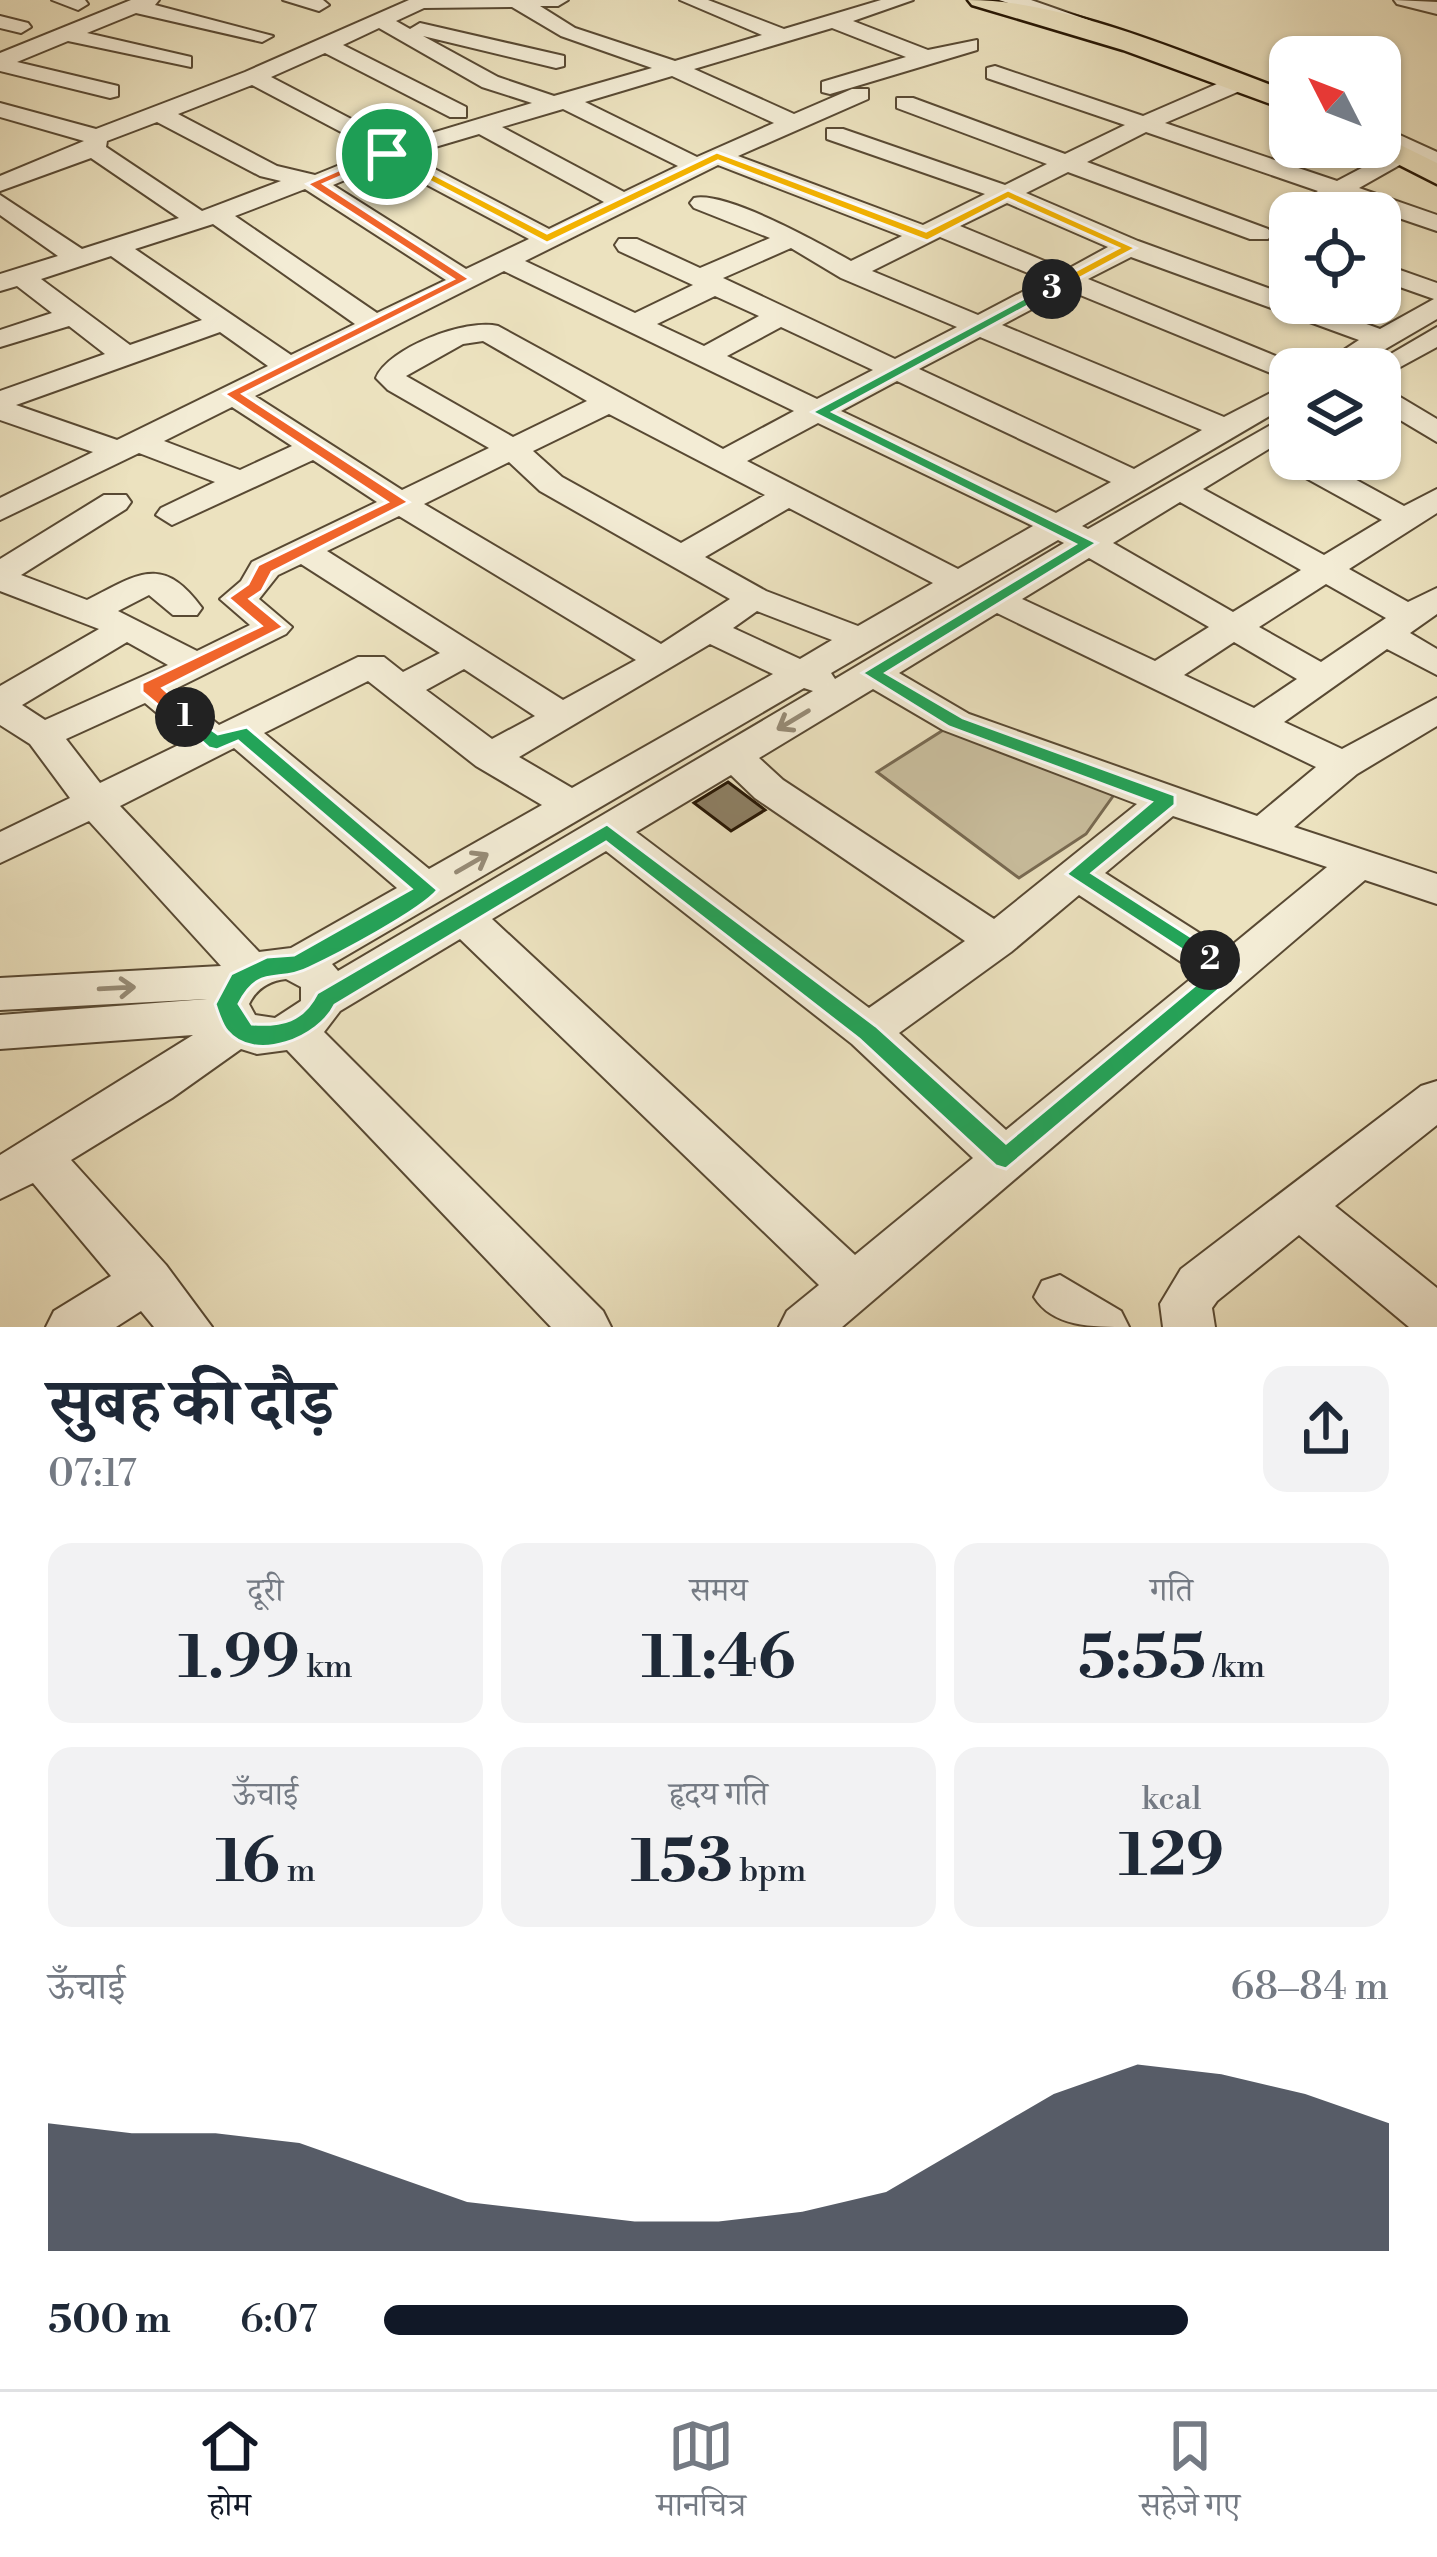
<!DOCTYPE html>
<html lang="hi">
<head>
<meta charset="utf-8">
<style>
	:root { --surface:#fff; --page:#f2f2f3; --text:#1f2937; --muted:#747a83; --line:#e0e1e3; --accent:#111827 }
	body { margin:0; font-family:"Libre Bodoni","Noto Serif Devanagari",serif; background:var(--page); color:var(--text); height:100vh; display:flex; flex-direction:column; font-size:45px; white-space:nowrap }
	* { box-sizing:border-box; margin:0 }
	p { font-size:39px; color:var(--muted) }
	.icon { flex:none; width:66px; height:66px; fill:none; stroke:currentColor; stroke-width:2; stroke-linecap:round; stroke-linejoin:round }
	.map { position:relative; height:1327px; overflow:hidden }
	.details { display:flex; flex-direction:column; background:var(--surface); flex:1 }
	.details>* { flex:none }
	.needle { width:78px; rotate:312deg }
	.fabs { position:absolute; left:1269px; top:36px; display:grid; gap:24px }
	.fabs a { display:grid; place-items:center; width:132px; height:132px; border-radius:24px; background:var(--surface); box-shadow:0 3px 9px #0004; font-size:60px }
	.pin { position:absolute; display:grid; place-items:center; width:102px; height:102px; color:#fff; margin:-51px; border:6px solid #fff; border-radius:50%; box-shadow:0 3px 12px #0007 }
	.km { position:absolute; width:60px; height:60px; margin:-30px; border-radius:50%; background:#222; color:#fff; font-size:33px; line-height:60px; text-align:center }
	.round { display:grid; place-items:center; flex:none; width:126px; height:126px; border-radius:24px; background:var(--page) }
	.head { display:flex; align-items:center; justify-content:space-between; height:204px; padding:0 48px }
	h1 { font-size:66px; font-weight:700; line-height:90px }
	.figures { display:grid; grid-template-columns:repeat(3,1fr); gap:18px; height:204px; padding:12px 48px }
	.figures div { display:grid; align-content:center; border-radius:24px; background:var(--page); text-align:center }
	.figures b { font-size:60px; font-weight:700 }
	.figures small { font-size:33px; font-weight:400 }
	.figures p { font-size:33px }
	.chart { height:336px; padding:24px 48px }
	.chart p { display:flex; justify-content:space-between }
	.chart svg { width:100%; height:216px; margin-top:12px; fill:var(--accent); opacity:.7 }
	ul { padding:0 48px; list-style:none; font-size:39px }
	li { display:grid; grid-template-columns:192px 144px 1fr; align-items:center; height:90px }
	li i { height:30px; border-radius:15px; background:var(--accent) }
	.tab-bar { display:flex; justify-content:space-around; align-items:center; height:168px; border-top:3px solid var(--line); background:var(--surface); font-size:33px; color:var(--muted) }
	.tab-bar a { display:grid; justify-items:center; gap:6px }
	.tab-bar .active { color:var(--accent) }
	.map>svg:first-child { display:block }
	.green { fill:#cabf9f; stroke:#786a52; stroke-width:3 }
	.building { fill:#8d8065; stroke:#261604; stroke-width:3 }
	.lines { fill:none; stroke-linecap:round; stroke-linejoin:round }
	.minor-casing { stroke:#584933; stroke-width:4 }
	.major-casing { stroke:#261604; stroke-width:5 }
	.minor { fill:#f3ecd5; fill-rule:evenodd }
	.major { fill:#ece2bf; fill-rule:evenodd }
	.oneway { stroke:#978c77 }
	.split-1 { fill:#f0652b; stroke:#fff; stroke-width:3 }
	.split-2 { fill:#22a559; stroke:#fff; stroke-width:3 }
	.split-3 { fill:#22a559; stroke:#fff; stroke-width:3 }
	.split-4 { fill:#f5b400; stroke:#fff; stroke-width:3 }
</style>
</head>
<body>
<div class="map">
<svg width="1437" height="1327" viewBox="0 0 1437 1327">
	<rect width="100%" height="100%" fill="#ece2bf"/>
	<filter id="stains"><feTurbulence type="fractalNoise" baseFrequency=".00167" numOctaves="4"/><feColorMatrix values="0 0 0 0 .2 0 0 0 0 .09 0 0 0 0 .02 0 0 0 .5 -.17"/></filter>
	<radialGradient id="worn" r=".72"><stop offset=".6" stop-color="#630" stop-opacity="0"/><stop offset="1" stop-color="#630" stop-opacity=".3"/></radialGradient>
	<path class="green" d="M 956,722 L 1121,785 L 1086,834 L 1019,878 L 877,772 Z"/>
	<path class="building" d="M 728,782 L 765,810 L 731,831 L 694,803 Z"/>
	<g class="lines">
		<defs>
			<path id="minor" d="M 52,0 L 85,0 L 88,4 L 78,10 Z
				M 131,0 L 159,0 L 155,5 L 273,36 L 262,42 L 136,13 L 87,33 L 191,57 L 191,67 L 68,41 L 17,62 L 118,86 L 118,96 L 110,98 L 0,71 L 0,53 Z
				M 283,0 L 323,0 L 329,5 L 319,11 Z
				M 409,0 L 568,0 L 558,6 L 540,6 L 575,28 L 675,61 L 762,35 L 680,0 L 708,0 L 784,29 L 881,0 L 913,0 L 853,21 L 928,50 L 977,40 L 977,50 L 830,94 L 822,92 L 822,82 L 906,57 L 832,28 L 694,69 L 794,114 L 852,89 L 868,89 L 868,99 L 738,156 L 923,225 L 985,194 L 827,139 L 827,129 L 843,129 L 1005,185 L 1047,164 L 897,108 L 897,98 L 913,98 L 1065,154 L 1125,125 L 987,78 L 987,68 L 995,66 L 1143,116 L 1233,77 L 1249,77 L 1249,87 L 1165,123 L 1337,181 L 1396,150 L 1380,142 L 1380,126 L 1437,152 L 1437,168 L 1412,158 L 1359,188 L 1437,215 L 1437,231 L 1340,198 L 1313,213 L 1290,213 L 1290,220 L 1285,218 L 1281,213 L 1318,191 L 1146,132 L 1087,162 L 1268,229 L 1272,234 L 1268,239 L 1250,239 L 1068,172 L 1026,193 L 1138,241 L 1290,296 L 1290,303 L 1309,303 L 1380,329 L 1434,299 L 1380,280 L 1380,263 L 1437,283 L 1437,319 L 1351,369 L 1315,369 L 1359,340 L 1131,257 L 1088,279 L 1300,366 L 1302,369 L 1290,369 L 1290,381 L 1068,290 L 1002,325 L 1224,417 L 1290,383 L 1290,404 L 1082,526 L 1088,529 L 1290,414 L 1290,436 L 1203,489 L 1324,555 L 1382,520 L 1284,466 L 1279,459 L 1284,452 L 1290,451 L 1290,459 L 1318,459 L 1404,506 L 1437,489 L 1437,513 L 1349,569 L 1408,602 L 1437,588 L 1437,614 L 1410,633 L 1437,649 L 1437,675 L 1387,649 L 1284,722 L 1342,749 L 1437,698 L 1437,726 L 1357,774 L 1294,827 L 1437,874 L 1437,904 L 1365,880 L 842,1327 L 779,1327 L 787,1311 L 819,1285 L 460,939 L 340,1011 L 324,1032 L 603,1311 L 611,1327 L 551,1327 L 287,1050 L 257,1054 L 241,1049 L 172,1098 L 71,1160 L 166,1265 L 212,1327 L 154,1327 L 141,1311 L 116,1327 L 46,1327 L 54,1311 L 111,1276 L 33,1183 L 0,1199 L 0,1155 L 193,1035 L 0,1049 L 0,1015 L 207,999 L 0,1010 L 0,978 L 221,966 L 89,821 L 0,863 L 0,832 L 70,798 L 30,744 L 0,725 L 0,686 L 99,629 L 0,591 L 0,559 L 104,495 L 126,495 L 131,502 L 126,509 L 21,575 L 87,600 C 137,575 162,553 202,608 L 197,615 L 173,615 L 149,595 L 118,611 L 197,651 L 250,625 L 220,599 L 241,581 L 252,562 L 377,502 L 313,460 L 172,525 L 156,515 L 161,508 L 215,482 L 139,453 L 0,520 L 0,498 L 93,452 L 0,420 L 0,391 L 105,354 L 69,326 L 0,347 L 0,330 L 52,313 L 17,286 L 0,291 L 0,274 L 58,256 L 0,215 L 0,195 L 82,249 L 179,218 L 91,158 L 0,191 L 0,176 L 84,141 L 0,117 L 0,103 L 96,129 L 245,72 ZM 512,7 L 561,36 L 652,68 L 554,96 L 498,77 L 423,36 L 556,68 L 564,66 L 564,56 L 420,23 L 410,29 L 396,21 L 424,8 ZM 379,28 L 482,87 L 532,103 L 379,149 L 315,175 L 277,166 L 178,114 L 252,85 L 360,142 L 376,142 L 376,132 L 271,77 L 325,53 L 450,117 L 466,117 L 466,107 L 343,45 ZM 672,76 L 774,123 L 697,157 L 585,102 ZM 563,109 L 678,166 L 624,192 L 502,127 ZM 157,122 L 260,176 L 281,181 L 202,211 L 106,147 L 107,141 ZM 479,134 L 604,202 L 549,229 L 408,155 ZM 386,163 L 529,239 L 466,269 L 333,185 ZM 718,165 L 902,236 L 851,261 C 821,244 726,191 694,198 L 690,203 L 694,208 L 770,238 L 700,268 L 637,239 L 619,239 L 615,245 L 619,251 L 693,285 L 635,313 L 525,261 ZM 305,189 L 446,280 L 377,313 L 235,216 ZM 1007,203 L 1108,247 L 1066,270 L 960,226 ZM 213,224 L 355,324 L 291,355 L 135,249 ZM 940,237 L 1045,280 L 978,315 L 872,271 ZM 791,248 L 841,278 L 957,327 L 895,359 L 723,278 ZM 111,256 L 202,320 L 130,345 L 41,279 ZM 504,271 L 794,411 L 723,449 L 498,326 C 466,318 388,348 376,378 L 388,390 L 489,448 L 402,490 L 255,396 ZM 715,296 L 759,316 L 704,346 L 657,324 ZM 781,327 L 873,370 L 817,399 L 727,356 ZM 220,332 L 268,366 L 117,440 L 16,405 ZM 980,337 L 1202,430 L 1134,469 L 919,369 ZM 483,341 L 587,401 L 513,437 L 406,376 L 463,344 ZM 897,381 L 1111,482 L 1056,513 L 841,411 ZM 232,407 L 292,446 L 240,470 L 164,441 ZM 609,414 L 765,495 L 681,543 L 562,477 L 533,451 ZM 818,423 L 1033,526 L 958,569 L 747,461 ZM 509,462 L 540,491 L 730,599 L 661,644 L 424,504 ZM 1180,502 L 1301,570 L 1233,612 L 1113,543 ZM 789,508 L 933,583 L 858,626 L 766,591 L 705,557 ZM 399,516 L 636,660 L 563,700 L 327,551 ZM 1058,540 L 1064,543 L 835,679 L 831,673 ZM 1089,558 L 1209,627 L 1155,661 L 1022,599 ZM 301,564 L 440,653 L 403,672 L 384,657 L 358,657 L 219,725 L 175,689 L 286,634 L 292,627 L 259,599 L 278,575 ZM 1326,584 L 1386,618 L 1321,662 L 1259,627 ZM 757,611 L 832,640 L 800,659 L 733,628 ZM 997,613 L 1316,767 L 1257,816 L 969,714 L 899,673 ZM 127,642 L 168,665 L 45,720 L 22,705 ZM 1234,642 L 1297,679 L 1254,708 L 1184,675 ZM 710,644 L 773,674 L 572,788 L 519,757 ZM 464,669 L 535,716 L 492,739 L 426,690 ZM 368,681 L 476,766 L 542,805 L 429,869 L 264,733 ZM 804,688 L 813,691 L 338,971 L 332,964 ZM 873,689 L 943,730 L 1137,804 L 994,919 L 783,780 L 759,758 ZM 145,703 L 189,740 L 100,783 L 66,739 ZM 234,748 L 397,888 L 291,948 L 259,952 L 120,806 ZM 731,775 L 755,798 L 965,941 L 869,1008 L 636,832 ZM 1173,816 L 1327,867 L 1226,950 L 1105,873 ZM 606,851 L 852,1044 L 973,1158 L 855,1255 L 492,919 ZM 1079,895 L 1198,973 L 1006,1130 L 899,1033 L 1011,952 ZM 286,979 L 301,987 L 301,1001 L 275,1018 L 255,1015 L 249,1004 C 257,988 269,981 286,979 Z
				M 999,0 L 1031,0 L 1091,21 L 1081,27 Z
				M 1394,0 L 1437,2 L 1437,14 L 1397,4 Z
				M 0,16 L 28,23 L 31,27 L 21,33 L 0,28 Z
				M 1437,327 L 1437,347 L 1380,378 L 1380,369 L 1365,369 Z
				M 1380,385 L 1437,419 L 1437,442 L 1380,408 Z
				M 1437,1081 L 1437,1125 L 1335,1206 L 1437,1288 L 1437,1327 L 1409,1327 L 1299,1235 L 1217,1301 L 1212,1308 L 1215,1327 L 1163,1327 L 1160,1304 L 1181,1269 L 1421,1086 Z
				M 1060,1275 L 1121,1311 L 1129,1327 C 1091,1327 1053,1327 1034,1297 L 1042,1281 Z"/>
			<path id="major" d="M 968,0 C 1069,0 1195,58 1290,92 L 1290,111 L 1123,50 L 972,5 Z
				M 1380,135 L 1437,163 L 1437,184 L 1370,150 L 1367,147 L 1380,147 Z"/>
		</defs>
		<use href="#minor" class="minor-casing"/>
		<use href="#major" class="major-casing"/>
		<use href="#minor" class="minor"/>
		<use href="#major" class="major"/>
	</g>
	<defs><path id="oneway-shaft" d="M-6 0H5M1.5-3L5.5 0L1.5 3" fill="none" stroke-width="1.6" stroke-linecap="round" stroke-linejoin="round" transform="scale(3)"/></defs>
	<g class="oneway">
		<use href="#oneway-shaft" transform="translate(793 720) rotate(149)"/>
		<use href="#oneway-shaft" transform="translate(472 863) rotate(-30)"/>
		<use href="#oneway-shaft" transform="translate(117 988) rotate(-3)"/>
	</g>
	<path class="split-1" d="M 382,151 L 393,154 L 324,184 L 470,279 L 243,394 L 409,502 L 272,572 L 262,591 L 250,599 L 284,627 L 163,688 L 195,717 L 192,722 L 178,722 L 142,692 L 142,683 L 261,626 L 228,598 L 248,584 L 258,565 L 387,502 L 224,394 L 453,279 L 307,184 Z"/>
	<path class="split-2" d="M 185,711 L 218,734 L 247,727 L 438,890 C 421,911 337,955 309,968 C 278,984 259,964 239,1004 L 252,1024 C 282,1026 303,1021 317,993 L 607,824 L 876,1026 L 1006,1143 L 1211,972 L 1198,960 L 1201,954 L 1218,954 L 1240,972 L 1006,1169 L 996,1166 L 859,1039 L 606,842 L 335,1005 C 320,1037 255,1065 227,1031 C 221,1024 218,1012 215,1004 L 231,974 L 267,957 L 294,955 L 411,889 L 238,741 L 217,750 L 209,748 L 175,717 Z"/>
	<path class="split-3" d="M 1047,286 L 1059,289 L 833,412 L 1097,543 L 886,673 L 963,718 L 1175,795 L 1175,805 L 1092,873 L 1218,954 L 1221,960 L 1210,968 L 1066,874 L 1151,802 L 949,727 L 862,673 L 1075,544 L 812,412 Z"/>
	<path class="split-4" d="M 387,150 L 547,233 L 717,152 L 926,231 L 1008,190 L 1136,248 L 1052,293 L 1047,286 L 1118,248 L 1008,199 L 927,241 L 718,161 L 547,243 L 382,156 Z"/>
	<rect width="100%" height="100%" filter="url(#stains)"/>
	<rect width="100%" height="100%" fill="url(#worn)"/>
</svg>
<div class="fabs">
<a><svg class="needle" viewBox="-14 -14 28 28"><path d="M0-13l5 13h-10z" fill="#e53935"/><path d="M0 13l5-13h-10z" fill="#747a83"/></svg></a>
<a><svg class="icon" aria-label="locate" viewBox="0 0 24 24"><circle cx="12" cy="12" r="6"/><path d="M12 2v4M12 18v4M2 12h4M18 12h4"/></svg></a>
<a><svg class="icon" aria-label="layers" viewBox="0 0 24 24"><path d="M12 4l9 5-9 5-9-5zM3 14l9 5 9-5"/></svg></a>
</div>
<div class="pin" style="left:387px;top:154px;background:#1e9e55"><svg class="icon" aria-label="arrive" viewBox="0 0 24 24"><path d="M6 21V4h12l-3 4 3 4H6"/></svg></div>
<b class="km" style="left:185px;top:717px">1</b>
<b class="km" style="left:1210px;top:960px">2</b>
<b class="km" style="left:1052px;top:289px">3</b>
</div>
<section class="details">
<div class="head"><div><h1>सुबह की दौड़</h1><p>07:17</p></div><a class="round"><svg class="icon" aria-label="share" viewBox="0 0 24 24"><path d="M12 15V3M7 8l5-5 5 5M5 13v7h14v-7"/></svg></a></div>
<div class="figures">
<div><p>दूरी</p><b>1.99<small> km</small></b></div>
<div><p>समय</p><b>11:46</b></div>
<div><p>गति</p><b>5:55<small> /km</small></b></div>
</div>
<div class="figures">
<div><p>ऊँचाई</p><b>16<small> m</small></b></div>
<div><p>हृदय गति</p><b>153<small> bpm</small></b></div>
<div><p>kcal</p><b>129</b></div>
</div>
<div class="chart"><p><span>ऊँचाई</span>68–84 m</p>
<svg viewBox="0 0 160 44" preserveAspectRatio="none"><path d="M0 44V18L10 20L20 20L30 22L40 28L50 34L60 36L70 38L80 38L90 36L100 32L110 22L120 12L130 6L140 8L150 12L160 18V44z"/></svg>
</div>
<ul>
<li><b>500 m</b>6:07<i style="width:80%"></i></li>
</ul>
</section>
<nav class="tab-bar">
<a class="active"><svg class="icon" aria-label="home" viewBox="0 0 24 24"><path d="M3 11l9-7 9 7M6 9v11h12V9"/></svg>होम</a>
<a><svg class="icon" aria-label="map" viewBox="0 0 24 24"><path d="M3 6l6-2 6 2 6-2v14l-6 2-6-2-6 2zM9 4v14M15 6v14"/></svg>मानचित्र</a>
<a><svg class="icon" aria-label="saved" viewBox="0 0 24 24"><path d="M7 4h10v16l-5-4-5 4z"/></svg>सहेजे गए</a>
</nav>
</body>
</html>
